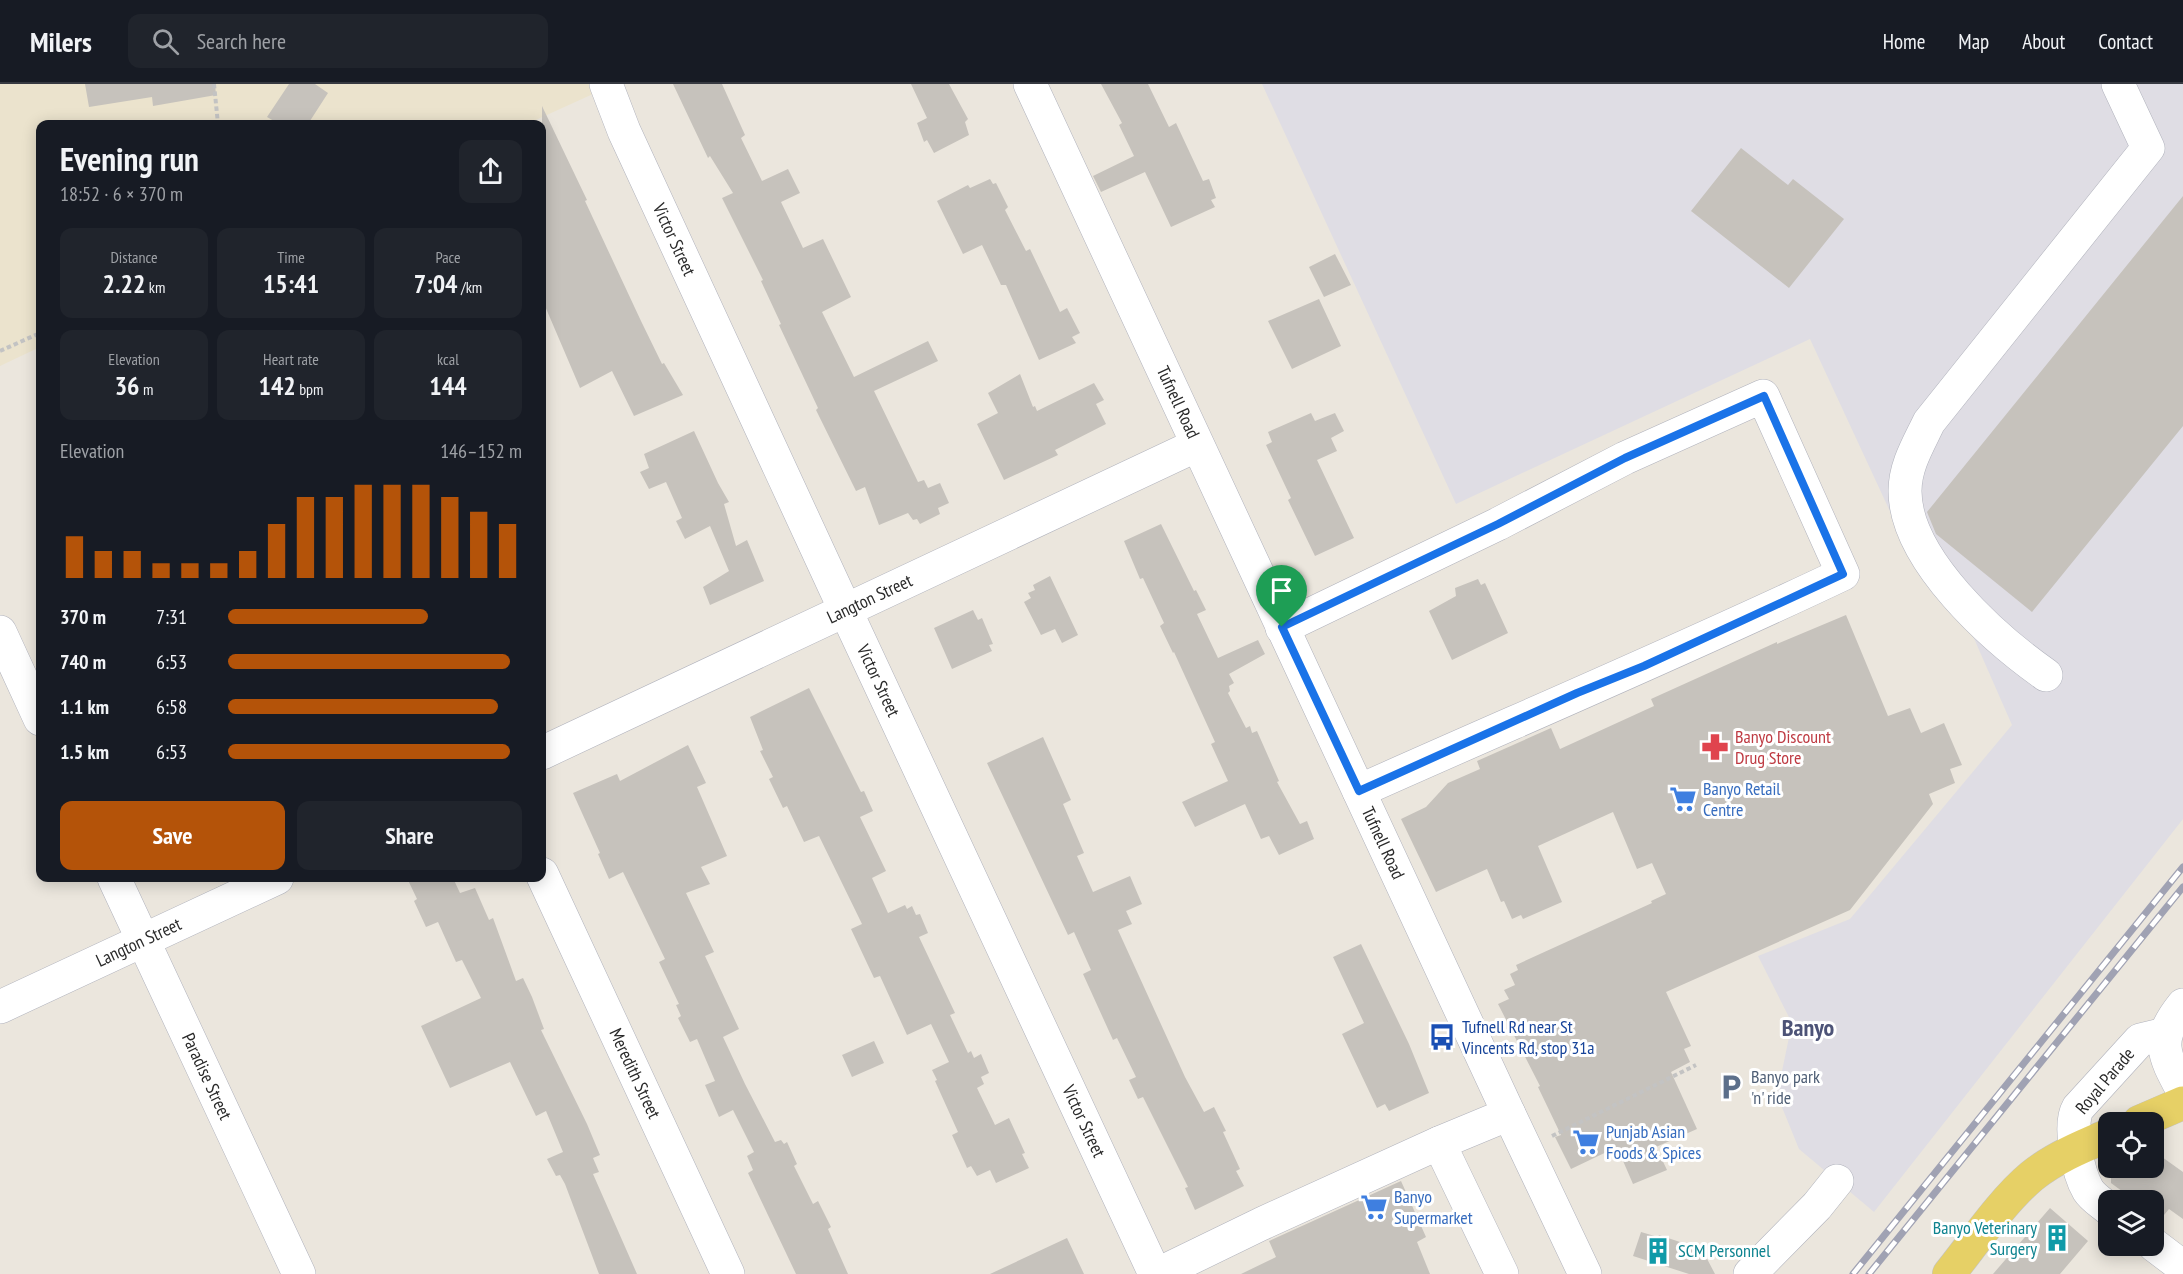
<!DOCTYPE html>
<html lang="en">
<head>
<meta charset="utf-8">
<style>
	:root { --surface:#171b24; --page:#20242c; --text:#f1f3f6; --muted:#9ea1a6; --line:#363941; --accent:#b45309 }
	body { margin:0; font-family:"PT Sans Narrow",sans-serif; background:var(--page); color:var(--text); height:100vh; display:flex; flex-direction:column; font-size:22px; white-space:nowrap }
	* { box-sizing:border-box; margin:0 }
	p { font-size:20px; color:var(--muted) }
	.icon { flex:none; width:33px; height:33px; fill:none; stroke:currentColor; stroke-width:2; stroke-linecap:round; stroke-linejoin:round }
	.map { position:relative; flex:1; overflow:hidden }
	.details { position:absolute; left:36px; top:36px; width:510px; height:762px; display:flex; flex-direction:column; background:var(--surface); border-radius:12px; box-shadow:0 3px 15px #0003 }
	.details>* { flex:none }
	.controls { position:absolute; left:2098px; top:1028px; display:grid; gap:12px }
	.controls a { display:grid; place-items:center; width:66px; height:66px; border-radius:12px; background:var(--surface); box-shadow:0 3px 15px #0003; font-size:30px }
	.pin { position:absolute; display:grid; place-items:center; width:51px; height:51px; color:#fff; margin:-62px -26px; border-radius:50% 50% 50% 0; rotate:-45deg; box-shadow:0 0 6px #0007 }
	.pin .icon { rotate:45deg }
	.round { display:grid; place-items:center; flex:none; width:63px; height:63px; border-radius:12px; background:var(--page) }
	.head { display:flex; align-items:center; justify-content:space-between; height:102px; padding:0 24px }
	h1 { font-size:33px; font-weight:700; line-height:45px }
	.metrics { display:grid; grid-template-columns:repeat(3,1fr); gap:9px; height:102px; padding:6px 24px }
	.metrics div { display:grid; align-content:center; border-radius:12px; background:var(--page); text-align:center }
	.metrics b { font-size:26px; font-weight:700 }
	.metrics small { font-size:16px; font-weight:400 }
	.metrics p { font-size:16px }
	.chart { height:168px; padding:12px 24px }
	.chart p { display:flex; justify-content:space-between }
	.chart svg { width:100%; height:108px; margin-top:6px; stroke:var(--accent); stroke-width:6 }
	.button { display:flex; gap:12px; margin-top:auto; padding:12px 24px }
	.button a { flex:1; height:69px; border-radius:12px; background:var(--accent); color:#fff; font-size:24px; font-weight:700; line-height:69px; text-align:center }
	.button a+a { background:var(--page); color:var(--text) }
	ul { padding:0 24px; list-style:none; font-size:20px }
	li { display:grid; grid-template-columns:96px 72px 1fr; align-items:center; height:45px }
	li i { height:15px; border-radius:8px; background:var(--accent) }
	header { display:flex; align-items:center; gap:36px; box-sizing:border-box; height:84px; padding:0 30px; background:var(--surface); border-bottom:2px solid var(--line) }
	header strong { font-size:28px }
	nav { display:flex; gap:33px; margin-inline-start:auto; font-size:21px }
	.search { width:420px; height:54px; background:var(--page); display:flex; align-items:center; gap:15px; box-sizing:border-box; padding:0 21px; border-radius:12px; color:var(--muted); font-size:22px }
	.map>svg:first-child { display:block }
	.industrial { fill:#dfdde4 }
	.education { fill:#ebe3cd }
	.building { fill:#c6c2bc }
	.lines { fill:none; stroke-linecap:round; stroke-linejoin:round }
	.minor-casing { stroke:#b0b2bc; stroke-width:34 }
	.major-casing { stroke:#c3c3c3; stroke-width:34 }
	.path { stroke:#c3c3c3; stroke-width:4; stroke-dasharray:4.5 3; stroke-linecap:butt }
	.minor { stroke:#fff; stroke-width:33 }
	.major { stroke:#e6d066; stroke-width:33 }
	.rail-casing { stroke:#a0a2b3; stroke-width:7 }
	.rail { stroke:#fff; stroke-width:4.5; stroke-dasharray:14; stroke-linecap:butt }
	.route-casing { stroke:#fff; stroke-width:12 }
	.route { stroke:#1a73e8; stroke-width:8 }
	.labels { text-anchor:middle; stroke-width:6; stroke-linejoin:round; paint-order:stroke }
	.street-label { font-size:18px; fill:#2a2a2a; stroke:#fff }
	.health-label { font-size:18px; fill:#be3a42; stroke:#fff; text-anchor:start }
	.shop-label { font-size:18px; fill:#366cbe; stroke:#fff; text-anchor:start }
	.transit-label { font-size:18px; fill:#164399; stroke:#fff; text-anchor:start }
	.service-label { font-size:18px; fill:#4e5e75; stroke:#fff; text-anchor:start }
	.culture-label { font-size:18px; fill:#0d838f; stroke:#fff; text-anchor:end }
	.district-label { font-size:24px; font-weight:bold; fill:#4d5377; stroke:#fff }
</style>
</head>
<body>
<header>
<strong>Milers</strong>
<div class="search"><svg class="icon" aria-label="search" viewBox="0 0 24 24"><circle cx="10" cy="10" r="6"/><path d="M15 15l6 6"/></svg>Search here</div>
<nav><a>Home</a><a>Map</a><a>About</a><a>Contact</a></nav>
</header>
<div class="map">
<svg width="2183" height="1190" viewBox="0 0 2183 1190">
	<rect width="100%" height="100%" fill="#ebe6dd"/>
	<path class="industrial" d="M 1262,0 L 2183,0 L 2183,735 L 1874,1128 L 1799,1065 L 1777,1011 L 1792,939 L 1758,872 L 1850,835 L 2012,641 L 1965,534 L 1920,492 L 1810,255 L 1456,420 Z"/>
	<path class="education" d="M 0,0 L 615,0 L 527,40 L 40,40 L 40,263 L 0,282 Z"/>
	<path class="building" d="M 85,0 L 215,0 L 216,11 L 153,22 L 152,13 L 89,23 Z
		M 289,0 L 315,0 L 328,9 L 308,40 L 279,40 L 267,33 Z
		M 673,0 L 722,0 L 745,51 L 741,54 L 762,97 L 788,85 L 800,109 L 781,118 L 803,164 L 823,155 L 851,213 L 822,228 L 854,293 L 928,257 L 938,277 L 874,307 L 918,398 L 924,396 L 928,404 L 940,399 L 949,419 L 938,424 L 940,430 L 920,440 L 917,435 L 913,436 L 908,429 L 879,441 L 865,403 L 856,407 L 816,326 L 818,324 L 779,241 L 781,240 L 761,197 L 763,196 L 722,114 L 733,109 L 710,72 L 708,74 Z
		M 911,0 L 949,0 L 968,35 L 965,38 L 969,51 L 934,69 L 927,56 L 924,58 L 917,39 L 927,34 Z
		M 1101,0 L 1148,0 L 1169,43 L 1176,39 L 1203,97 L 1209,95 L 1216,114 L 1211,116 L 1215,123 L 1171,143 L 1145,88 L 1101,108 L 1093,92 L 1134,72 L 1119,41 L 1122,39 Z
		M 542,22 L 587,116 L 585,117 L 641,237 L 662,280 L 664,279 L 683,311 L 634,332 L 612,287 L 580,304 L 542,215 Z
		M 1741,64 L 1788,101 L 1793,95 L 1844,135 L 1789,204 L 1691,127 Z
		M 990,95 L 993,100 L 996,99 L 1008,123 L 1005,126 L 1026,167 L 1030,165 L 1060,228 L 1067,224 L 1080,249 L 1072,253 L 1076,259 L 1039,276 L 1006,201 L 1001,201 L 982,161 L 963,170 L 937,117 L 968,101 L 970,104 Z
		M 2183,112 L 2183,342 L 2032,528 L 1936,450 L 1927,428 Z
		M 1335,170 L 1351,201 L 1324,213 L 1309,183 Z
		M 1319,215 L 1341,262 L 1292,285 L 1268,237 Z
		M 1020,290 L 1033,323 L 1035,322 L 1037,327 L 1094,299 L 1104,316 L 1096,320 L 1106,340 L 1055,366 L 1058,371 L 1004,396 L 977,340 L 998,329 L 988,309 Z
		M 1311,329 L 1315,337 L 1335,329 L 1344,347 L 1331,354 L 1337,367 L 1317,376 L 1354,454 L 1315,472 L 1288,416 L 1291,414 L 1266,361 L 1272,358 L 1268,348 Z
		M 694,347 L 718,399 L 729,418 L 724,420 L 736,462 L 747,456 L 764,497 L 710,521 L 703,503 L 729,487 L 710,442 L 685,455 L 676,437 L 682,434 L 666,398 L 649,405 L 640,388 L 649,384 L 644,370 Z
		M 1161,440 L 1194,507 L 1196,506 L 1206,526 L 1197,530 L 1218,574 L 1258,556 L 1265,570 L 1229,590 L 1234,599 L 1229,602 L 1230,607 L 1228,609 L 1246,644 L 1250,642 L 1252,649 L 1257,647 L 1279,697 L 1277,698 L 1300,740 L 1307,737 L 1314,755 L 1279,771 L 1269,752 L 1261,755 L 1245,720 L 1195,743 L 1182,718 L 1228,697 L 1211,660 L 1215,658 L 1174,568 L 1173,569 L 1160,542 L 1164,539 L 1143,494 L 1140,495 L 1124,457 Z
		M 1050,492 L 1078,551 L 1062,559 L 1055,545 L 1041,551 L 1024,518 L 1031,514 L 1028,509 L 1035,506 L 1033,501 Z
		M 1478,495 L 1481,501 L 1485,499 L 1508,549 L 1452,576 L 1429,527 L 1456,512 L 1455,504 Z
		M 973,526 L 978,536 L 982,534 L 993,560 L 989,561 L 992,567 L 952,585 L 934,544 Z
		M 1846,531 L 1888,632 L 1910,624 L 1921,649 L 1944,639 L 1962,681 L 1950,685 L 1955,699 L 1929,710 L 1933,720 L 1850,826 L 1666,908 L 1691,962 L 1684,965 L 1690,978 L 1671,988 L 1697,1045 L 1656,1063 L 1667,1086 L 1633,1100 L 1617,1063 L 1571,1085 L 1555,1053 L 1561,1051 L 1538,1003 L 1540,1002 L 1498,920 L 1509,915 L 1504,906 L 1515,901 L 1510,890 L 1518,886 L 1516,881 L 1652,819 L 1651,817 L 1666,810 L 1652,779 L 1637,785 L 1613,728 L 1538,762 L 1562,818 L 1523,835 L 1521,831 L 1512,835 L 1504,817 L 1501,818 L 1487,785 L 1436,808 L 1401,735 L 1426,723 L 1448,699 L 1480,685 L 1477,677 L 1551,644 L 1560,665 L 1654,622 L 1651,615 L 1777,558 L 1777,560 Z
		M 809,604 L 861,708 L 864,707 L 873,727 L 860,733 L 886,787 L 872,794 L 888,829 L 905,821 L 907,825 L 912,822 L 916,831 L 920,830 L 928,849 L 919,853 L 955,929 L 950,931 L 968,969 L 971,967 L 974,974 L 981,970 L 989,989 L 981,993 L 984,1000 L 977,1004 L 995,1041 L 1009,1034 L 1025,1069 L 1022,1070 L 1029,1084 L 996,1099 L 990,1086 L 977,1092 L 971,1082 L 967,1084 L 952,1051 L 958,1048 L 935,997 L 937,996 L 932,986 L 949,978 L 931,940 L 907,951 L 880,892 L 874,894 L 851,845 L 862,840 L 819,752 L 804,758 L 787,722 L 783,724 L 769,695 L 773,693 L 760,667 L 763,666 L 750,633 Z
		M 1043,653 L 1071,716 L 1063,720 L 1084,769 L 1077,772 L 1093,808 L 1130,792 L 1142,820 L 1126,827 L 1132,840 L 1118,846 L 1185,993 L 1204,1028 L 1214,1023 L 1226,1047 L 1223,1048 L 1240,1085 L 1236,1087 L 1244,1102 L 1195,1126 L 1185,1104 L 1188,1103 L 1143,1013 L 1138,1015 L 1129,996 L 1136,993 L 1117,954 L 1113,956 L 1083,890 L 1091,886 L 1074,848 L 1068,851 L 987,679 Z
		M 688,661 L 706,699 L 697,703 L 727,772 L 701,783 L 710,800 L 686,809 L 714,868 L 705,872 L 739,945 L 723,953 L 745,1000 L 775,1058 L 781,1056 L 784,1060 L 787,1058 L 797,1080 L 794,1082 L 813,1120 L 818,1117 L 831,1143 L 828,1145 L 848,1190 L 796,1190 L 748,1089 L 753,1086 L 747,1072 L 754,1068 L 733,1026 L 719,1033 L 705,1001 L 715,997 L 697,955 L 690,958 L 678,934 L 681,932 L 676,921 L 679,920 L 659,878 L 665,875 L 623,788 L 609,795 L 598,770 L 600,769 L 573,709 L 617,690 L 620,697 Z
		M 407,794 L 453,794 L 460,809 L 475,804 L 489,836 L 493,834 L 516,897 L 523,894 L 532,913 L 544,945 L 541,946 L 587,1040 L 600,1071 L 593,1074 L 599,1088 L 593,1090 L 637,1190 L 599,1190 L 565,1100 L 560,1091 L 556,1092 L 547,1075 L 563,1068 L 546,1027 L 536,1032 L 510,978 L 450,1004 L 421,942 L 481,914 L 462,876 L 456,878 L 438,838 L 426,843 L 414,817 L 417,815 Z
		M 1361,860 L 1409,960 L 1429,1009 L 1389,1027 L 1385,1020 L 1377,1024 L 1342,950 L 1364,939 L 1333,873 Z
		M 874,957 L 884,979 L 852,993 L 842,971 Z
		M 2162,1073 L 2183,1088 L 2183,1135 L 2169,1125 L 2154,1143 L 2154,1116 L 2134,1116 L 2111,1099 L 2111,1083 L 2136,1083 L 2148,1092 Z
		M 1401,1097 L 1426,1153 L 1417,1158 L 1430,1190 L 1241,1190 L 1276,1173 L 1269,1157 Z
		M 2050,1124 L 2088,1157 L 2060,1190 L 1993,1190 Z
		M 1641,1148 L 1658,1153 L 1659,1151 L 1695,1163 L 1695,1166 L 1704,1169 L 1715,1190 L 1689,1190 L 1633,1172 Z
		M 1067,1154 L 1084,1190 L 990,1190 Z"/>
	<g class="lines">
		<defs>
			<g id="minor">
				<path id="s1" d="M 606,0 L 624,47 L 836,506 L 1155,1190"/>
				<path id="s2" d="M 1030,0 L 1509,1030 L 1585,1190"/>
				<path d="M 1282,544 L 1498,440 L 1625,374 L 1763,312 L 1843,490 C 1683,566 1520,635 1359,707"/>
				<path d="M 0,548 L 40,635"/>
				<path d="M 2046,591 C 1995,555 1905,476 1905,407 C 1905,382 1918,361 1929,338 L 2148,64 L 2118,0"/>
				<path id="s3" d="M 542,669 L 1197,361"/>
				<path id="s4" d="M 542,790 L 728,1190"/>
				<path id="s5" d="M 114,794 L 299,1190"/>
				<path d="M 2183,921 C 2155,956 2163,970 2183,1007"/>
				<path id="s6" d="M 0,923 L 277,794"/>
				<path d="M 1439,1059 L 1502,1190"/>
				<path d="M 2109,1125 C 2102,1119 2093,1114 2088,1106 C 2078,1089 2068,1041 2078,1024 L 2140,956 L 2165,950"/>
				<path d="M 2154,1161 L 2183,1183"/>
				<path d="M 1158,1190 L 1261,1140 L 1439,1059 L 1509,1030"/>
				<path d="M 1750,1190 L 1817,1122 L 1837,1097"/>
			</g>
			<path id="major" d="M 2139,1038 L 2183,1019
				M 1949,1190 C 1974,1159 2002,1117 2032,1092 C 2054,1074 2083,1062 2109,1051"/>
		</defs>
		<use href="#minor" class="minor-casing"/>
		<use href="#major" class="major-casing"/>
		<path class="path" d="M 214,0 L 218,40
			M 0,267 L 40,249
			M 1552,1052 L 1696,981"/>
		<use href="#minor" class="minor"/>
		<use href="#major" class="major"/>
		<defs>
			<path id="rail" d="M 1853,1190 L 2183,783
				M 1869,1190 L 2183,803"/>
		</defs>
		<use href="#rail" class="rail-casing"/>
		<use href="#rail" class="rail"/>
	</g>
	<g class="lines">
		<defs>
			<path id="route" d="M 1764,312 L 1843,490 L 1644,582 L 1577,609 L 1359,707 L 1282,543 L 1498,440 L 1625,374 Z"/>
		</defs>
		<use href="#route" class="route-casing"/>
		<use href="#route" class="route"/>
	</g>
	<defs>
		<symbol id="pharmacy-bare" viewBox="-9 -9 18 18"><path d="M-2-6h4v4h4v4h-4v4h-4v-4h-4v-4h4Z" fill="#e0444e" stroke="#fff" stroke-width="2.5" paint-order="stroke"/></symbol>
		<symbol id="supermarket-bare" viewBox="-9 -9 18 18"><path d="M-6-5.5h2.5l.6 2H6L4.5 2H-2.5L-4.4-4H-6ZM-1.5 3.2a1.3 1.3 0 1 0 .1 0ZM3 3.2a1.3 1.3 0 1 0 .1 0Z" fill="#3f7fe0" stroke="#fff" stroke-width="2.5" paint-order="stroke"/></symbol>
		<symbol id="bus-bare" viewBox="-9 -9 18 18"><path d="M-5-6H5V4H4V6H2V4H-2V6H-4V4H-5ZM-3.5-4V0h7V-4ZM-3.5 1.2v1.5H-2V1.2ZM2 1.2v1.5H3.5V1.2Z" fill="#1a4fb4" stroke="#fff" stroke-width="2.5" paint-order="stroke"/></symbol>
		<symbol id="parking-bare" viewBox="-9 -9 18 18"><path d="M-3.5-5.5H1a3.5 3.5 0 0 1 0 7H-1V5.5H-3.5ZM-1-3.4V-.6H.8a1.4 1.4 0 0 0 0-2.8Z" fill="#5c6f8a" stroke="#fff" stroke-width="2.5" paint-order="stroke"/></symbol>
		<symbol id="building-bare" viewBox="-9 -9 18 18"><path d="M-4-6H4V6H1V3H-1V6H-4ZM-2.5-4.3h1.7v1.8h-1.7ZM.8-4.3h1.7v1.8H.8ZM-2.5-1h1.7V.8h-1.7ZM.8-1h1.7V.8H.8Z" fill="#0f9aa8" stroke="#fff" stroke-width="2.5" paint-order="stroke"/></symbol>
	</defs>
	<g fill-rule="evenodd">
		<use href="#pharmacy-bare" x="1696" y="644" width="38" height="38"/>
		<use href="#supermarket-bare" x="1664" y="696" width="38" height="38"/>
		<use href="#bus-bare" x="1423" y="934" width="38" height="38"/>
		<use href="#parking-bare" x="1712" y="984" width="38" height="38"/>
		<use href="#supermarket-bare" x="1567" y="1039" width="38" height="38"/>
		<use href="#supermarket-bare" x="1355" y="1104" width="38" height="38"/>
		<use href="#building-bare" x="2038" y="1135" width="38" height="38"/>
		<use href="#building-bare" x="1639" y="1148" width="38" height="38"/>
	</g>
	<g class="labels">
		<g class="street-label">
			<text dy="6" stroke="none"><textPath href="#s1" startOffset="170">Victor Street</textPath></text>
			<text dy="6" stroke="none"><textPath href="#s2" startOffset="351">Tufnell Road</textPath></text>
			<text dy="6" stroke="none"><textPath href="#s3" startOffset="362">Langton Street</textPath></text>
			<text dy="6" stroke="none"><textPath href="#s1" startOffset="656">Victor Street</textPath></text>
			<text dy="6" stroke="none"><textPath href="#s2" startOffset="837">Tufnell Road</textPath></text>
			<text dy="6" stroke="none"><textPath href="#s6" startOffset="153">Langton Street</textPath></text>
			<text dy="6" stroke="none"><textPath href="#s4" startOffset="220">Meredith Street</textPath></text>
			<text dy="6" stroke="none"><textPath href="#s5" startOffset="219">Paradise Street</textPath></text>
			<text transform="translate(2105 997) rotate(-50)" y="6">Royal Parade</text>
			<text dy="6" stroke="none"><textPath href="#s1" startOffset="1142">Victor Street</textPath></text>
		</g>
		<g class="health-label">
			<text x="1735" y="659">Banyo Discount<tspan x="1735" dy="21">Drug Store</tspan></text>
		</g>
		<g class="shop-label">
			<text x="1703" y="711">Banyo Retail<tspan x="1703" dy="21">Centre</tspan></text>
			<text x="1606" y="1054">Punjab Asian<tspan x="1606" dy="21">Foods &amp; Spices</tspan></text>
			<text x="1394" y="1119">Banyo<tspan x="1394" dy="21">Supermarket</tspan></text>
		</g>
		<g class="transit-label">
			<text x="1462" y="949">Tufnell Rd near St<tspan x="1462" dy="21">Vincents Rd, stop 31a</tspan></text>
		</g>
		<g class="service-label">
			<text x="1751" y="999">Banyo park<tspan x="1751" dy="21">'n' ride</tspan></text>
		</g>
		<g class="culture-label">
			<text x="2037" y="1150">Banyo Veterinary<tspan x="2037" dy="21">Surgery</tspan></text>
			<text x="1678" y="1173" text-anchor="start">SCM Personnel</text>
		</g>
		<g class="district-label">
			<text x="1808" y="952">Banyo</text>
		</g>
	</g>
</svg>
<div class="controls">
<a><svg class="icon" aria-label="locate" viewBox="0 0 24 24"><circle cx="12" cy="12" r="6"/><path d="M12 2v4M12 18v4M2 12h4M18 12h4"/></svg></a>
<a><svg class="icon" aria-label="layers" viewBox="0 0 24 24"><path d="M12 4l9 5-9 5-9-5zM3 14l9 5 9-5"/></svg></a>
</div>
<div class="pin" style="left:1282px;top:543px;background:#1e9e55"><svg class="icon" aria-label="arrive" viewBox="0 0 24 24"><path d="M6 21V4h12l-3 4 3 4H6"/></svg></div>
<section class="details">
<div class="head"><div><h1>Evening run</h1><p>18:52 · 6 × 370 m</p></div><a class="round"><svg class="icon" aria-label="share" viewBox="0 0 24 24"><path d="M12 15V3M7 8l5-5 5 5M5 13v7h14v-7"/></svg></a></div>
<div class="metrics">
<div><p>Distance</p><b>2.22<small> km</small></b></div>
<div><p>Time</p><b>15:41</b></div>
<div><p>Pace</p><b>7:04<small> /km</small></b></div>
</div>
<div class="metrics">
<div><p>Elevation</p><b>36<small> m</small></b></div>
<div><p>Heart rate</p><b>142<small> bpm</small></b></div>
<div><p>kcal</p><b>144</b></div>
</div>
<div class="chart"><p><span>Elevation</span>146–152 m</p>
<svg viewBox="0 0 160 44" preserveAspectRatio="none"><path d="M5 44V27M15 44V33M25 44V33M35 44V38M45 44V38M55 44V38M65 44V33M75 44V22M85 44V11M95 44V11M105 44V6M115 44V6M125 44V6M135 44V11M145 44V17M155 44V22"/></svg>
</div>
<ul>
<li><b>370 m</b>7:31<i style="width:68%"></i></li>
<li><b>740 m</b>6:53<i style="width:96%"></i></li>
<li><b>1.1 km</b>6:58<i style="width:92%"></i></li>
<li><b>1.5 km</b>6:53<i style="width:96%"></i></li>
</ul>
<div class="button"><a>Save</a><a>Share</a></div>
</section>
</div>
</body>
</html>
